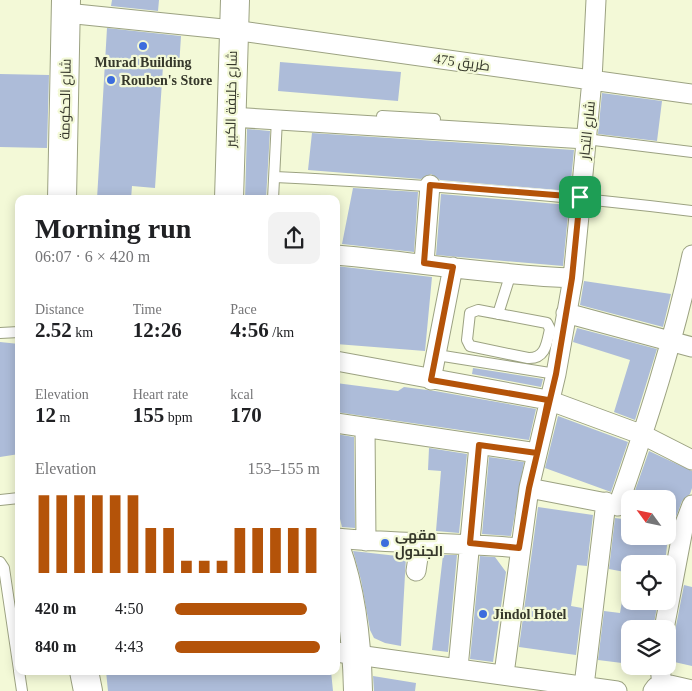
<!DOCTYPE html>
<html lang="en">
<head>
<meta charset="utf-8">
<style>
	:root { --surface:#fff; --page:#f2f2f2; --text:#202124; --muted:#757577; --accent:#b45309 }
	body { margin:0; font-family:"Times New Roman",Cairo,serif; background:var(--page); color:var(--text); height:100vh; display:flex; flex-direction:column; font-size:19px; white-space:nowrap }
	* { box-sizing:border-box; margin:0 }
	p { font-size:16px; color:var(--muted) }
	.icon { flex:none; width:28px; height:28px; fill:none; stroke:currentColor; stroke-width:2; stroke-linecap:round; stroke-linejoin:round }
	.map { position:relative; flex:1; overflow:hidden }
	.drawer { position:absolute; left:15px; top:195px; width:325px; height:480px; display:flex; flex-direction:column; background:var(--surface); border-radius:10px; box-shadow:0 2px 12px #0003 }
	.drawer>* { flex:none }
	.needle { width:32px; rotate:303deg }
	.buttons { position:absolute; left:621px; top:490px; display:grid; gap:10px }
	.buttons a { display:grid; place-items:center; width:55px; height:55px; border-radius:10px; background:var(--surface); box-shadow:0 2px 12px #0003; font-size:25px }
	.pin { position:absolute; display:grid; place-items:center; width:42px; height:42px; color:#fff; margin:-21px; border-radius:10px; box-shadow:0 2px 8px #0006 }
	.round { display:grid; place-items:center; flex:none; width:52px; height:52px; border-radius:10px; background:var(--page) }
	.overview { display:flex; align-items:center; justify-content:space-between; height:85px; padding:0 20px }
	h1 { font-size:28px; font-weight:700; line-height:38px }
	.figures { display:grid; grid-template-columns:repeat(3,1fr); gap:8px; height:85px; padding:5px 20px }
	.figures div { display:grid; align-content:center }
	.figures b { font-size:21px; font-weight:700 }
	.figures small { font-size:14px; font-weight:400 }
	.figures p { font-size:14px }
	.chart { height:140px; padding:10px 20px }
	.chart p { display:flex; justify-content:space-between }
	.chart svg { width:100%; height:90px; margin-top:5px; stroke:var(--accent); stroke-width:6 }
	ul { padding:0 20px; list-style:none; font-size:16px }
	li { display:grid; grid-template-columns:80px 60px 1fr; align-items:center; height:38px }
	li i { height:12px; border-radius:6px; background:var(--accent) }
	.map>svg:first-child { display:block }
	.building { fill:#adbcd9 }
	.lines { fill:none; stroke-linecap:round; stroke-linejoin:round }
	.lane-casing { stroke:#9ca282; stroke-width:12 }
	.street-casing { stroke:#9ca282; stroke-width:21 }
	.secondary-casing { stroke:#9ca282; stroke-width:30 }
	.lane { stroke:#fff; stroke-width:10 }
	.street { stroke:#fff; stroke-width:19 }
	.secondary { stroke:#fff; stroke-width:28 }
	.route-casing { stroke:#fff; stroke-width:10 }
	.route { stroke:#b45309; stroke-width:6 }
	.poi-dot { fill:#3c6cdd; stroke:#f3f9d7; stroke-width:2 }
	.labels { text-anchor:middle; stroke-width:4.5; stroke-linejoin:round; paint-order:stroke }
	.poi-label { font-size:14px; font-weight:bold; fill:#36382b; stroke:#f3f9d7; text-anchor:start }
	.street-label { font-size:14px; fill:#36382b; stroke:#f3f9d7 }
</style>
</head>
<body>
<div class="map">
<svg width="692" height="691" viewBox="0 0 692 691">
	<rect width="100%" height="100%" fill="#f3f9d7"/>
	<path class="building" d="M 112,0 L 159,0 L 158,11 L 111,6 Z
		M 107,28 L 181,36 L 179,67 L 163,66 L 155,188 L 132,186 L 131,199 L 97,199 Z
		M 280,62 L 401,72 L 398,101 L 278,91 Z
		M 0,74 L 49,75 L 47,148 L 0,147 Z
		M 602,93 L 662,101 L 657,141 L 598,134 Z
		M 247,129 L 270,131 L 266,199 L 245,199 Z
		M 312,133 L 574,150 L 570,191 L 440,180 L 431,174 L 421,179 L 308,170 Z
		M 353,188 L 418,192 L 414,252 L 342,244 Z
		M 441,194 L 569,205 L 563,266 L 436,255 Z
		M 336,266 L 432,277 L 425,351 L 336,344 Z
		M 584,281 L 671,294 L 663,327 L 580,305 Z
		M 577,328 L 657,349 L 635,420 L 614,412 L 630,360 L 573,342 Z
		M 0,342 L 19,344 L 19,454 L 0,457 Z
		M 473,368 L 543,379 L 541,387 L 472,374 Z
		M 336,383 L 398,391 L 404,387 L 435,391 L 536,409 L 529,440 L 336,412 Z
		M 558,416 L 628,442 L 611,492 L 545,468 Z
		M 336,434 L 354,437 L 355,528 L 342,527 L 340,519 L 336,520 Z
		M 429,448 L 467,454 L 459,533 L 436,531 L 441,471 L 428,470 Z
		M 649,451 L 692,471 L 692,488 L 690,494 L 682,501 L 676,517 L 668,514 L 668,499 L 632,499 Z
		M 489,457 L 524,462 L 511,536 L 482,534 Z
		M 538,507 L 593,515 L 587,566 L 577,565 L 571,606 L 582,608 L 576,655 L 519,647 Z
		M 615,518 L 630,520 L 630,536 L 668,536 L 665,564 L 630,564 L 630,573 L 609,569 Z
		M 353,551 L 406,557 L 401,646 L 385,643 L 374,638 L 370,630 L 361,580 Z
		M 443,555 L 457,555 L 448,652 L 432,650 Z
		M 480,556 L 495,557 L 506,572 L 493,662 L 470,659 Z
		M 684,585 L 692,587 L 692,666 L 670,661 L 668,658 L 668,640 L 675,631 Z
		M 622,601 L 658,601 L 653,629 L 630,629 L 630,664 L 598,660 L 604,611 L 620,613 Z
		M 106,671 L 331,671 L 333,691 L 108,691 Z
		M 373,676 L 416,683 L 415,691 L 374,691 Z"/>
	<g class="lines">
		<defs>
			<path id="lane" d="M 382,116 L 435,119
				M 586,139 L 692,152
				M 275,177 C 415,184 553,194 692,211
				M 273,199 L 277,119
				M 478,310 L 547,323 L 550,329 C 547,342 546,359 528,358 L 470,346 L 467,340 L 470,313 Z
				M 498,314 L 510,276
				M 0,333 L 19,332
				M 437,355 L 556,374
				M 0,500 L 19,498
				M 0,562 L 4,568 L 19,670
				M 19,671 L 22,691"/>
			<path id="street" d="M 66,13 L 233,30 L 692,94
				M 230,117 L 586,139
				M 336,255 C 415,262 493,275 573,278
				M 424,263 L 430,185
				M 566,313 L 692,347
				M 336,361 L 548,400 L 643,435 L 692,460
				M 431,380 L 453,267
				M 336,423 L 537,453
				M 365,428 L 366,541
				M 529,488 L 617,505
				M 618,506 C 647,423 674,340 692,255
				M 336,538 C 397,544 458,542 519,548
				M 416,571 L 420,544
				M 664,629 L 683,529 L 692,505
				M 336,652 L 617,691
				M 660,666 L 662,686
				M 458,668 L 479,445
				M 504,674 L 529,488 L 556,374 L 573,278 L 592,80 L 596,0
				M 584,686 L 606,502
				M 653,691 L 656,687 L 670,685 L 692,690"/>
			<path id="secondary" d="M 62,199 L 66,0
				M 229,199 L 235,0
				M 336,549 C 352,593 357,644 358,691
				M 84,671 L 88,691"/>
		</defs>
		<use href="#lane" class="lane-casing"/>
		<use href="#street" class="street-casing"/>
		<use href="#secondary" class="secondary-casing"/>
		<use href="#lane" class="lane"/>
		<use href="#street" class="street"/>
		<use href="#secondary" class="secondary"/>
	</g>
	<g class="lines">
		<defs>
			<path id="route" d="M 580,197 L 572,278 L 556,374 L 529,488 L 519,548 L 470,543 L 479,445 L 537,453 L 548,400 L 431,380 L 453,267 L 424,263 L 430,185 L 580,197"/>
		</defs>
		<use href="#route" class="route-casing"/>
		<use href="#route" class="route"/>
	</g>
	<g class="poi-dot">
		<circle cx="143" cy="46" r="5"/>
		<circle cx="111" cy="80" r="5"/>
		<circle cx="385" cy="543" r="5"/>
		<circle cx="483" cy="614" r="5"/>
	</g>
	<g class="labels">
		<g class="poi-label">
			<text x="143" y="67" text-anchor="middle">Murad Building</text>
			<text x="121" y="85">Rouben's Store</text>
			<text x="395" y="540">مقهى<tspan x="395" dy="16">الجندول</tspan></text>
			<text x="493" y="619">Jindol Hotel</text>
		</g>
		<g class="street-label">
			<text transform="translate(462 62) rotate(8)" y="5">طريق 475</text>
			<text transform="translate(65 99) rotate(-89)" y="5">شارع الحكومة</text>
			<text transform="translate(231 99) rotate(-89)" y="5">شارع خليفة الكبير</text>
			<text transform="translate(587 130) rotate(-84)" y="5">شارع التجار</text>
		</g>
	</g>
</svg>
<div class="buttons">
<a><svg class="needle" viewBox="-14 -14 28 28"><path d="M0-13l5 13h-10z" fill="#e53935"/><path d="M0 13l5-13h-10z" fill="#757577"/></svg></a>
<a><svg class="icon" aria-label="locate" viewBox="0 0 24 24"><circle cx="12" cy="12" r="6"/><path d="M12 2v4M12 18v4M2 12h4M18 12h4"/></svg></a>
<a><svg class="icon" aria-label="layers" viewBox="0 0 24 24"><path d="M12 4l9 5-9 5-9-5zM3 14l9 5 9-5"/></svg></a>
</div>
<div class="pin" style="left:580px;top:197px;background:#1e9e55"><svg class="icon" aria-label="arrive" viewBox="0 0 24 24"><path d="M6 21V4h12l-3 4 3 4H6"/></svg></div>
<section class="drawer">
<div class="overview"><div><h1>Morning run</h1><p>06:07 · 6 × 420 m</p></div><a class="round"><svg class="icon" aria-label="share" viewBox="0 0 24 24"><path d="M12 15V3M7 8l5-5 5 5M5 13v7h14v-7"/></svg></a></div>
<div class="figures">
<div><p>Distance</p><b>2.52<small> km</small></b></div>
<div><p>Time</p><b>12:26</b></div>
<div><p>Pace</p><b>4:56<small> /km</small></b></div>
</div>
<div class="figures">
<div><p>Elevation</p><b>12<small> m</small></b></div>
<div><p>Heart rate</p><b>155<small> bpm</small></b></div>
<div><p>kcal</p><b>170</b></div>
</div>
<div class="chart"><p><span>Elevation</span>153–155 m</p>
<svg viewBox="0 0 160 44" preserveAspectRatio="none"><path d="M5 44V6M15 44V6M25 44V6M35 44V6M45 44V6M55 44V6M65 44V22M75 44V22M85 44V38M95 44V38M105 44V38M115 44V22M125 44V22M135 44V22M145 44V22M155 44V22"/></svg>
</div>
<ul>
<li><b>420 m</b>4:50<i style="width:91%"></i></li>
<li><b>840 m</b>4:43<i style="width:100%"></i></li>
</ul>
</section>
</div>
</body>
</html>
